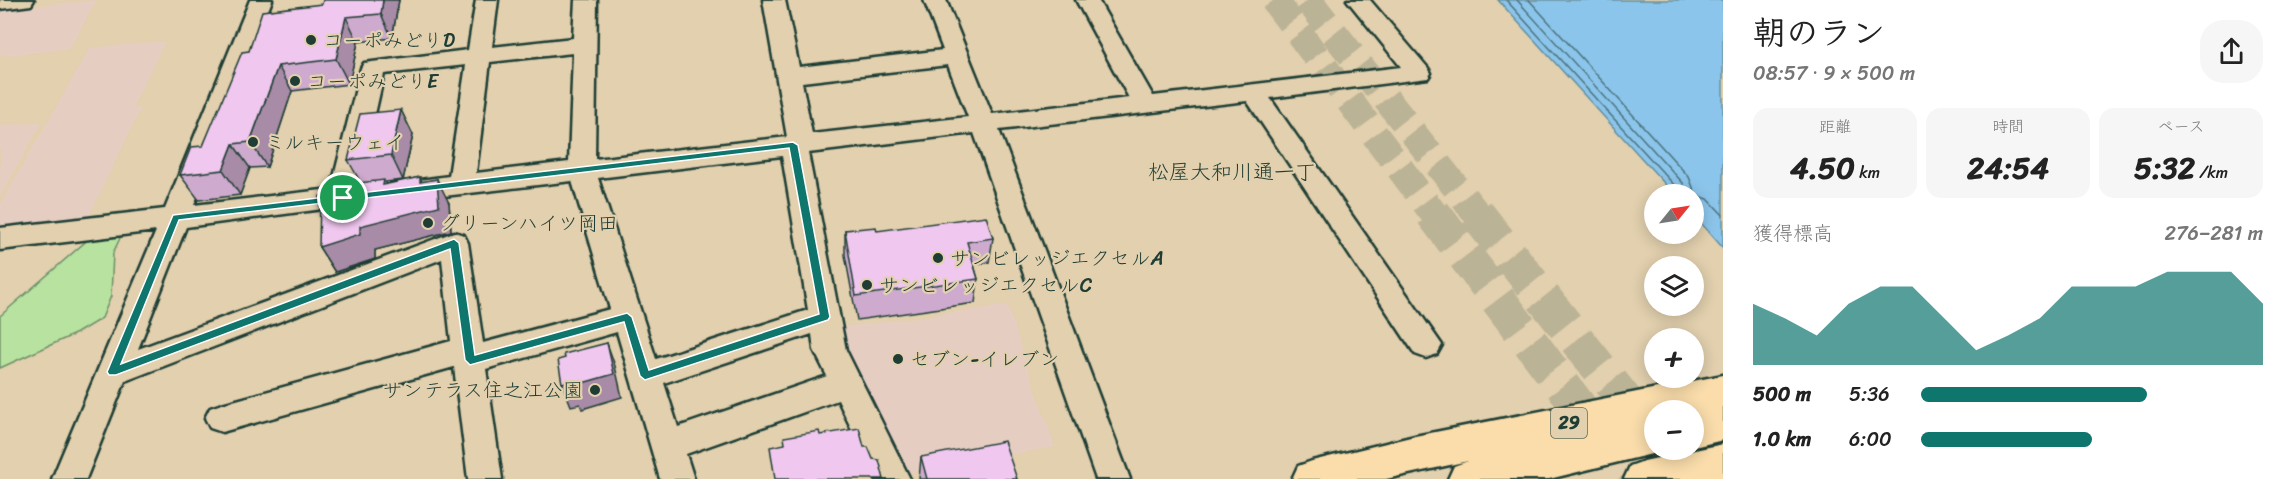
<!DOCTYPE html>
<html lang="ja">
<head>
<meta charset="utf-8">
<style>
	:root { --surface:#fff; --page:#f6f6f6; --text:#222; --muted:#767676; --accent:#0f766e }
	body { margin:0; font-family:Sriracha,"Klee One",sans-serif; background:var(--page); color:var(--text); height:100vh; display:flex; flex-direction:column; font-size:22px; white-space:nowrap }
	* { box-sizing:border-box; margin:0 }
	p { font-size:20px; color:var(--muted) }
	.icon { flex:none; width:33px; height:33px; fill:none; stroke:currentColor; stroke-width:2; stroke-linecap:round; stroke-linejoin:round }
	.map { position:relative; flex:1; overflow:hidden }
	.details { display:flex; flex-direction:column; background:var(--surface); width:570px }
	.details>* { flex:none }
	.needle { width:39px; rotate:60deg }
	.buttons { position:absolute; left:1644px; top:184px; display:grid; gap:12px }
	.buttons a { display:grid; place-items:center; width:60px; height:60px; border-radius:50%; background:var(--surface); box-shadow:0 3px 15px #0003; font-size:30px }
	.pin { position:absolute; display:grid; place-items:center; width:51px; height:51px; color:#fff; margin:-26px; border:3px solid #fff; border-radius:50%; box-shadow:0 2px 6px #0007 }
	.round { display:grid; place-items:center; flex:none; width:63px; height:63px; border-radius:24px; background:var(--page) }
	.overview { display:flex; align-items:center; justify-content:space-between; height:102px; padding:0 30px }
	h1 { font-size:33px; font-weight:700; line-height:45px }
	.metrics { display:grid; grid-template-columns:repeat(3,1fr); gap:9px; height:102px; padding:6px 30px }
	.metrics div { display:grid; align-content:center; border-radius:15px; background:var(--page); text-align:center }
	.metrics b { font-size:30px; font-weight:700 }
	.metrics small { font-size:16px; font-weight:400 }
	.metrics p { font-size:16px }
	.chart { height:168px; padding:12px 30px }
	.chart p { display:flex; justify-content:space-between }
	.chart svg { width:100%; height:108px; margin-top:6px; fill:var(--accent); opacity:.7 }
	ul { padding:0 30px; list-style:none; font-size:20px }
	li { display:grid; grid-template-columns:96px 72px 1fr; align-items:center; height:45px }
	li i { height:15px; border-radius:8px; background:var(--accent) }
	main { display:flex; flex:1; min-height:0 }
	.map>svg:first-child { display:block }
	.built { fill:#e6cdc2 }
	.green { fill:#b8e29f; stroke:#6c906a; stroke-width:1.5 }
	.water { fill:#8cc5eb; stroke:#608fa2; stroke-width:1.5 }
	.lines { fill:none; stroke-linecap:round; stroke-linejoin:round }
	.shore { stroke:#4b737d; stroke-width:1.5 }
	.highway-tunnel-far1 { stroke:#bbb396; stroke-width:28; stroke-dasharray:28 14; stroke-linecap:butt }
	.highway-tunnel { stroke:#bbb396; stroke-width:36; stroke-dasharray:36 18; stroke-linecap:butt }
	.minor-casing { stroke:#1f3d34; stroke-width:5 }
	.major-casing { stroke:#1f3d34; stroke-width:5 }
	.minor { fill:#e2d0ae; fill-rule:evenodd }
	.major { fill:#faddab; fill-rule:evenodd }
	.wall { fill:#ceabce; stroke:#1f3d34; stroke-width:1.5 }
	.shaded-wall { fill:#a88ba7; stroke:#1f3d34; stroke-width:1.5 }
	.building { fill:#f0c7ef; stroke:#1f3d34; stroke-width:1.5 }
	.route { fill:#0f766e; stroke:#fff; stroke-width:1.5; fill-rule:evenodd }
	.poi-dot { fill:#1f3d34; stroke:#e2d0ae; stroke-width:2 }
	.labels { text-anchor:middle; stroke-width:4.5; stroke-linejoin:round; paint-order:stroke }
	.shield { fill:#e2d0ae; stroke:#5a6959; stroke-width:1.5 }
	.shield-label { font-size:18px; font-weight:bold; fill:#1f3d34 }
	.poi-label { font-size:20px; fill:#1f3d34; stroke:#e2d0ae; text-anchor:start }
	.neighbourhood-label { font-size:21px; fill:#1f3d34; stroke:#e2d0ae }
</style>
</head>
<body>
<main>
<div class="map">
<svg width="1723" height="479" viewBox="0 0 1723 479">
	<rect width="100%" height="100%" fill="#e2d0ae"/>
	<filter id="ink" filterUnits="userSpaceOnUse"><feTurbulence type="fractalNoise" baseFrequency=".0167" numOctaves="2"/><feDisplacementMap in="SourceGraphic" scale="12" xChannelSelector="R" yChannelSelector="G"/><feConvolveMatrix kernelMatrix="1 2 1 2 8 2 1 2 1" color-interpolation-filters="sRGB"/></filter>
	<g filter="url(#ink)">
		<path class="built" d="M 97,0 L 69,49 L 0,56 L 0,9 Z
			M 165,41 L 132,108 L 141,108 L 87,220 L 0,230 L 0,205 L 90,48 Z
			M 43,121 L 0,197 L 0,126 Z
			M 1007,305 L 1055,447 L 901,474 L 836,328 Z"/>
		<path class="green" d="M 122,234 L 113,253 L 111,296 L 102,318 L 77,333 L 0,368 L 0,316 L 91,237 Z"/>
		<path class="water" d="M 1498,0 L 1723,0 L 1723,248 L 1694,215 L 1694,195 L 1675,195 Z"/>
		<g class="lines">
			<path class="shore" d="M 1506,0 L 1677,188 L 1679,195
				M 1517,0 L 1683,183 L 1686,195
				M 1529,0 L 1689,177 L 1696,195 L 1708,199 L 1723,215"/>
			<path class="highway-tunnel-far1" d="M 1274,0 L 1434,214
				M 1308,0 L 1477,214"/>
			<path class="highway-tunnel" d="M 1433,213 L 1633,479
				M 1476,213 L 1654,437"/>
			<defs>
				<path id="minor" d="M 0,0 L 34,0 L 31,5 L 0,9 Z
					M 250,0 L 272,0 L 194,205 L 331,189 L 361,68 L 364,63 L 468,50 L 476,0 L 498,0 L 492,47 L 573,38 L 575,0 L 597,0 L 595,159 L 787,137 L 763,0 L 785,0 L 799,67 L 943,50 L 924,0 L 946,0 L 992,114 L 1129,98 L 1076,0 L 1098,0 L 1153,96 L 1401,67 L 1347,0 L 1370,0 L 1428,68 L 1431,73 L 1428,78 L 1270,98 L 1442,345 L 1437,354 L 1426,358 L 1415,354 L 1247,101 L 999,130 L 1130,479 L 1096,479 L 974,133 L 808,153 L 846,350 L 910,479 L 875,479 L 838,400 L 686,454 L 694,479 L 660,479 L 617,332 L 486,369 L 502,479 L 468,479 L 454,367 L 222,432 L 210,428 L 205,418 L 210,408 L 222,404 L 451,341 L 442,259 L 125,381 L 86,479 L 52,479 L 156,231 L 0,250 L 0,228 L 165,209 ZM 573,53 L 569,162 L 476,173 L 490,62 ZM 466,65 L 449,176 L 391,184 L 387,191 L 391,198 L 401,201 L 572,181 L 610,309 L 483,343 L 468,243 L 464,235 L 454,232 L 138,349 L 186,227 L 368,203 L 372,196 L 368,189 L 359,186 L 384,74 ZM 948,65 L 968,117 L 812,134 L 802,82 ZM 782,156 L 808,310 L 656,359 L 598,178 ZM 812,334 L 814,350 L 827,376 L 678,427 L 664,383 Z"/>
				<path id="major" d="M 1723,375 L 1723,440 L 1694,447 L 1694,411 L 1654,411 L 1654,450 L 1668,450 L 1549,479 L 1448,479 L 1454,466 L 1468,461 L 1386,479 L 1292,479 L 1298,466 L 1312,461 L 1415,436 Z
					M 1723,444 L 1723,479 L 1624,479 L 1630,466 L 1644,461 Z"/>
			</defs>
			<use href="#minor" class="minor-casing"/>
			<use href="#major" class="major-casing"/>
			<use href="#minor" class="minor"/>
			<use href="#major" class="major"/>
		</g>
		<path class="wall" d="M 399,0 L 392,38 L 358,42 L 349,84 L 292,91 L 267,167 L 250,168 L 240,195 L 199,200 L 180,175 L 203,146 L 249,51 L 322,4 Z
			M 401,110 L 413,135 L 403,180 L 385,182 L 387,184 L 420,177 L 422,182 L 449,203 L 451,231 L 375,250 L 375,259 L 335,272 L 319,247 L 341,191 L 361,183 L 348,160 Z
			M 845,230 L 877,231 L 993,238 L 989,262 L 974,265 L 978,279 L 975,303 L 857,320 L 845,255 Z
			M 921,457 L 1017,479 L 919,479 Z"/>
		<path class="shaded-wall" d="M 383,0 L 399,0 L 392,38 L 381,14 Z
			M 346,17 L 358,42 L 349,84 L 336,59 Z
			M 278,66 L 292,91 L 267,167 L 250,142 Z
			M 401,110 L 413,135 L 403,180 L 391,155 Z
			M 233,144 L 250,168 L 240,195 L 223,170 Z
			M 437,179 L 449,203 L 451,231 L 375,250 L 375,259 L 335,272 L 319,247 L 360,226 Z
			M 607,343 L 615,366 L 622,397 L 582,409 L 580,404 L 571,406 L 562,383 Z"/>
		<path class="building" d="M 323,0 L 383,0 L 381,14 L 346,17 L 336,59 L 278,66 L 250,142 L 233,144 L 223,170 L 180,175 L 191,147 L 203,146 L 242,52 L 249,51 L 262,11 L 322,4 Z
			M 401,110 L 391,155 L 348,160 L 360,114 Z
			M 420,177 L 420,182 L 437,179 L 439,206 L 360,226 L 360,234 L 319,247 L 320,196 L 341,191 L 341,185 L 384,180 L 383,185 Z
			M 986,216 L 993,238 L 967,242 L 978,279 L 856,296 L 845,230 L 876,227 L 877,231 Z
			M 607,343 L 614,374 L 572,386 L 571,381 L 562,383 L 558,360 L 565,358 L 564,354 Z
			M 859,428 L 864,447 L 868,447 L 873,459 L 879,460 L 884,479 L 775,479 L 770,447 L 785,444 L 784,437 L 819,431 L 820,435 Z
			M 1004,441 L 1017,479 L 927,479 L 921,457 Z"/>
	</g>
	<path class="route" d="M 793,142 L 798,145 L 830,317 L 828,320 L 645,380 L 640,376 L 624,322 L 470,365 L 465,360 L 450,249 L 116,375 L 109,375 L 107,372 L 173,215 ZM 789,148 L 819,314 L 649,370 L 632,317 L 627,313 L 475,355 L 459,243 L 454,239 L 121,364 L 179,220 Z"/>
	<g class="poi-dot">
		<circle cx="311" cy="40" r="6"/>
		<circle cx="295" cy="81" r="6"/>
		<circle cx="253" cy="142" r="6"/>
		<circle cx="428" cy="223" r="6"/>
		<circle cx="938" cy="258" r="6"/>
		<circle cx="867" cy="285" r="6"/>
		<circle cx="898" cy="359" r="6"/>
		<circle cx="595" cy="390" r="6"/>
	</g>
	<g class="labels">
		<rect class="shield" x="1551" y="408" width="36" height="30" rx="4.5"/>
		<g class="shield-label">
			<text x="1569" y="429">29</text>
		</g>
		<g class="poi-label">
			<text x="323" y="47">コーポみどりD</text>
			<text x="307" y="88">コーポみどりE</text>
			<text x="265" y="149">ミルキーウェイ</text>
			<text x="440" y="230">グリーンハイツ岡田</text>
			<text x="950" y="265">サンビレッジエクセルA</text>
			<text x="879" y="292">サンビレッジエクセルC</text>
			<text x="910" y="366">セブン-イレブン</text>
			<text x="583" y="397" text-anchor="end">サンテラス住之江公園</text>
		</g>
		<g class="neighbourhood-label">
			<text x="1232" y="179">松屋大和川通一丁</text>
		</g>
	</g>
</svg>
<div class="buttons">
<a><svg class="needle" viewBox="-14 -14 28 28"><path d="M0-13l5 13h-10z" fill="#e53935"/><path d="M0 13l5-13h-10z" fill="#767676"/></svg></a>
<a><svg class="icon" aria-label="layers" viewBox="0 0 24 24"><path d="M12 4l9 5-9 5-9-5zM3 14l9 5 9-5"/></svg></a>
<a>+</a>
<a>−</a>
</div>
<div class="pin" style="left:343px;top:198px;background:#1e9e55"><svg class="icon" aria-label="arrive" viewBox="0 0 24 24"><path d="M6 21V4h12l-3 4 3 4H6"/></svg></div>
</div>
<section class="details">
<div class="overview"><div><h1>朝のラン</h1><p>08:57 · 9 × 500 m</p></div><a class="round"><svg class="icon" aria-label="share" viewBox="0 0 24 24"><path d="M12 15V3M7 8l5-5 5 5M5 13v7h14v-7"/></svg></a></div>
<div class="metrics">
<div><p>距離</p><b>4.50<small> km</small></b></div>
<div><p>時間</p><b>24:54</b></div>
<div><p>ペース</p><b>5:32<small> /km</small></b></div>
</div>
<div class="chart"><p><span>獲得標高</span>276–281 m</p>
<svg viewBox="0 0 160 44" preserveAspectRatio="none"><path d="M0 44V19L10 25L20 32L30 19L40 12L50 12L60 25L70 38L80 32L90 25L100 12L110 12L120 12L130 6L140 6L150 6L160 19V44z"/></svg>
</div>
<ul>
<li><b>500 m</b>5:36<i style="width:66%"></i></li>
<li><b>1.0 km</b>6:00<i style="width:50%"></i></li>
</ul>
</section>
</main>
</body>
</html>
